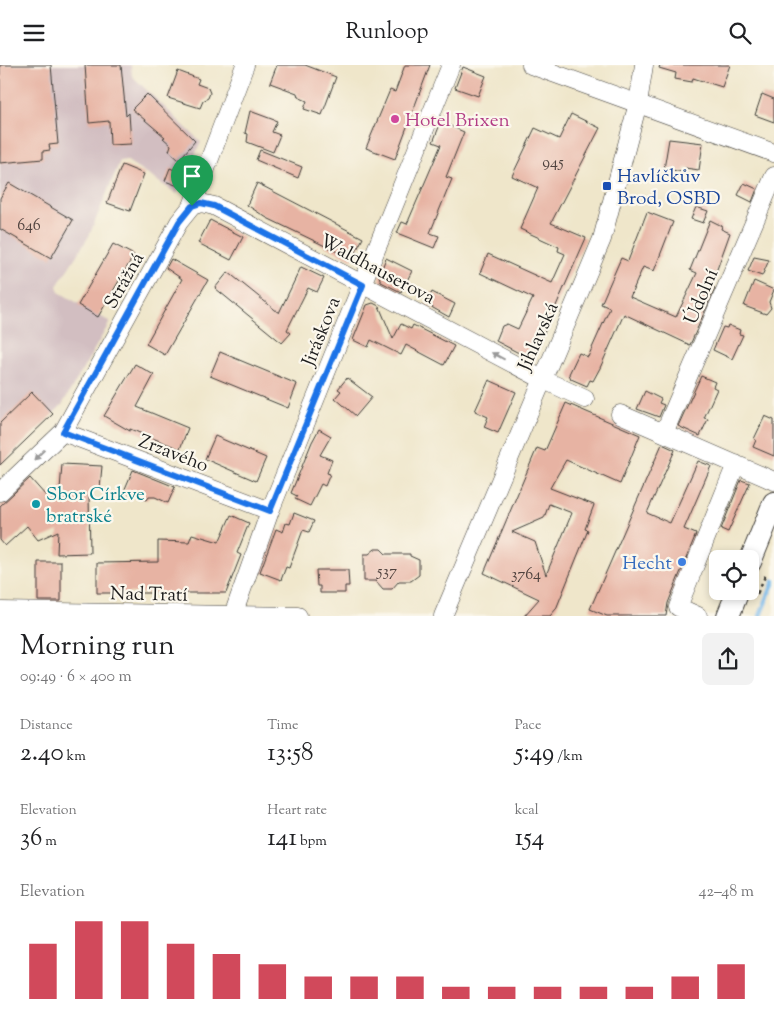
<!DOCTYPE html>
<html lang="en">
<head>
<meta charset="utf-8">
<style>
	:root { --surface:#fff; --page:#f2f2f2; --text:#202124; --muted:#757577; --accent:#d1495b }
	body { margin:0; font-family:"Sorts Mill Goudy",serif; background:var(--page); color:var(--text); height:100vh; display:flex; flex-direction:column; font-size:19px; white-space:nowrap }
	* { box-sizing:border-box; margin:0 }
	p { font-size:16px; color:var(--muted) }
	.icon { flex:none; width:28px; height:28px; fill:none; stroke:currentColor; stroke-width:2; stroke-linecap:round; stroke-linejoin:round }
	.map { position:relative; height:551px; overflow:hidden }
	.panel { display:flex; flex-direction:column; background:var(--surface); flex:1 }
	.panel>* { flex:none }
	.controls { position:absolute; left:709px; top:485px; display:grid; gap:10px }
	.controls a { display:grid; place-items:center; width:50px; height:50px; border-radius:8px; background:var(--surface); box-shadow:0 2px 8px #0003; font-size:25px }
	.pin { position:absolute; display:grid; place-items:center; width:42px; height:42px; color:#fff; margin:-51px -21px; border-radius:50% 50% 50% 0; rotate:-45deg; box-shadow:0 0 5px #0007 }
	.pin .icon { rotate:45deg }
	.round { display:grid; place-items:center; flex:none; width:52px; height:52px; border-radius:8px; background:var(--page) }
	.summary { display:flex; align-items:center; justify-content:space-between; height:85px; padding:0 20px }
	h1 { font-size:28px; font-weight:600; line-height:38px }
	.figures { display:grid; grid-template-columns:repeat(3,1fr); gap:8px; height:85px; padding:5px 20px }
	.figures div { display:grid; align-content:center }
	.figures b { font-size:25px; font-weight:600 }
	.figures small { font-size:14px; font-weight:400 }
	.figures p { font-size:14px }
	.chart { height:140px; padding:10px 20px }
	.chart p { display:flex; justify-content:space-between }
	.chart svg { width:100%; height:90px; margin-top:5px; stroke:var(--accent); stroke-width:6 }
	header { display:flex; justify-content:space-between; align-items:center; height:65px; padding:0 20px; background:var(--surface); font-size:22px; font-weight:600 }
	.map>svg:first-child { display:block }
	.industrial { fill:#d2bec1 }
	.lines { fill:none; stroke-linecap:round; stroke-linejoin:round }
	.stream { stroke:#75b7ea; stroke-width:4.5 }
	.building { fill:#e7b3a3; fill-rule:evenodd }
	.minor-casing { stroke:#3c3a36; stroke-width:19 }
	.major-casing { stroke:#3c3a36; stroke-width:24 }
	.path { stroke:#3c3a36; stroke-width:2.5; stroke-dasharray:4 4; stroke-linecap:butt }
	.minor { stroke:#fff; stroke-width:18 }
	.major { stroke:#fff; stroke-width:22 }
	.oneway { fill:#999 }
	.route-casing { stroke:#fff; stroke-width:10 }
	.route { stroke:#1a73e8; stroke-width:6 }
	.hotel-dot { fill:#d1479c; stroke:#fbf7ec; stroke-width:2 }
	.transit-dot { fill:#1a4fb4; stroke:#fbf7ec; stroke-width:2 }
	.culture-dot { fill:#0f9aa8; stroke:#fbf7ec; stroke-width:2 }
	.shop-dot { fill:#3f7fe0; stroke:#fbf7ec; stroke-width:2 }
	.labels { text-anchor:middle; stroke-width:4.5; stroke-linejoin:round; paint-order:stroke }
	.number-label { font-size:16px; fill:#4f423e }
	.hotel-label { font-size:19px; fill:#b23c85; stroke:#fbf7ec; text-anchor:start }
	.transit-label { font-size:19px; fill:#164399; stroke:#fbf7ec; text-anchor:start }
	.street-label { font-size:19px; fill:#1c1c1c; stroke:#fbf7ec }
	.culture-label { font-size:19px; fill:#0d838f; stroke:#fbf7ec; text-anchor:start }
	.shop-label { font-size:19px; fill:#366cbe; stroke:#fbf7ec; text-anchor:end }
</style>
</head>
<body>
<header><svg class="icon" aria-label="menu" viewBox="0 0 24 24"><path d="M4 6h16M4 12h16M4 18h16"/></svg>Runloop<svg class="icon" aria-label="search" viewBox="0 0 24 24"><circle cx="10" cy="10" r="6"/><path d="M15 15l6 6"/></svg></header>
<div class="map">
<svg width="774" height="551" viewBox="0 0 774 551">
	<rect width="100%" height="100%" fill="#fbf7ec"/>
	<filter id="ink" filterUnits="userSpaceOnUse"><feTurbulence type="fractalNoise" baseFrequency=".02" numOctaves="2"/><feDisplacementMap in="SourceGraphic" scale="10" xChannelSelector="R" yChannelSelector="G"/><feConvolveMatrix kernelMatrix="1 2 1 2 8 2 1 2 1" color-interpolation-filters="sRGB"/></filter>
	<filter id="wash" filterUnits="userSpaceOnUse"><feTurbulence type="fractalNoise" baseFrequency=".0096" numOctaves="4" result="noise"/><feDisplacementMap in="SourceGraphic" scale="20" xChannelSelector="R" yChannelSelector="G"/><feGaussianBlur stdDeviation="1.12" result="paint"/><feColorMatrix in="noise" values="0 0 0 0 0 0 0 0 0 0 0 0 0 0 0 0 0 1.4 0 .05"/><feComposite in="paint" operator="in"/></filter>
	<g filter="url(#wash)">
		<rect width="100%" height="100%" fill="#efe6ca"/>
		<path class="industrial" d="M 0,0 L 131,0 L 132,11 L 201,77 L 177,129 L 126,95 L 120,96 L 89,171 L 57,221 L 59,227 L 110,257 L 62,340 L 0,400 Z"/>
		<g class="lines">
			<path class="stream" d="M 760,551 L 774,516"/>
		</g>
		<g id="blocks">
			<path class="building" d="M 0,0 L 51,0 L 58,79 L 49,80 L 50,85 L 43,86 L 43,94 L 0,98 Z
				M 85,0 L 121,0 L 126,51 L 129,48 L 131,79 L 110,80 L 109,56 L 89,58 Z
				M 277,0 L 305,0 L 336,12 L 322,50 L 304,44 L 307,36 L 298,32 L 297,28 L 270,18 Z
				M 405,0 L 430,0 L 395,94 L 366,83 L 390,25 L 395,27 Z
				M 660,0 L 730,0 L 722,22 L 693,13 L 692,17 L 675,14 L 676,8 L 659,3 Z
				M 463,2 L 486,11 L 478,31 L 455,23 Z
				M 178,6 L 199,14 L 197,19 L 208,23 L 210,28 L 208,33 L 203,36 L 200,43 L 168,33 Z
				M 147,29 L 195,76 L 179,95 L 169,86 L 171,80 L 163,73 L 165,72 L 132,44 Z
				M 762,29 L 774,34 L 774,57 L 755,50 Z
				M 250,46 L 277,56 L 272,67 L 280,70 L 273,87 L 247,77 L 248,69 L 245,68 Z
				M 571,49 L 600,63 L 551,158 L 586,173 L 532,295 L 496,276 L 502,261 L 507,259 L 518,264 L 533,233 L 480,208 L 488,189 L 552,218 L 565,189 L 558,186 L 559,182 L 520,164 L 538,123 L 512,111 L 535,63 L 559,74 Z
				M 441,57 L 464,67 L 446,112 L 452,114 L 430,168 L 439,171 L 434,183 L 397,168 L 402,157 L 407,159 L 441,80 L 433,77 Z
				M 669,74 L 703,78 L 699,105 L 685,103 L 684,107 L 664,104 Z
				M 260,85 L 302,102 L 298,113 L 256,95 Z
				M 122,100 L 144,109 L 130,146 L 107,138 Z
				M 170,103 L 186,110 L 181,122 L 165,116 Z
				M 9,118 L 73,155 L 51,193 L 0,164 L 0,133 Z
				M 257,118 L 363,173 L 352,194 L 267,153 L 247,140 Z
				M 744,118 L 757,124 L 752,137 L 738,130 Z
				M 696,142 L 708,146 L 703,158 L 691,154 Z
				M 647,147 L 673,157 L 654,206 L 643,202 L 630,232 L 676,252 L 697,208 L 690,205 L 710,155 L 722,161 L 721,164 L 730,168 L 711,221 L 715,223 L 690,280 L 624,249 L 600,303 L 593,316 L 590,315 L 587,321 L 571,314 L 569,309 L 579,288 L 588,292 L 610,243 L 601,239 L 621,193 L 628,196 Z
				M 210,155 L 243,172 L 231,195 L 198,178 Z
				M 113,179 L 134,190 L 98,252 L 78,240 Z
				M 754,192 L 769,195 L 762,211 L 748,206 Z
				M 386,193 L 412,206 L 401,227 L 381,217 L 379,211 Z
				M 171,194 L 208,215 L 165,290 L 146,279 L 182,214 L 166,203 Z
				M 301,202 L 324,213 L 317,227 L 308,223 L 287,265 L 291,268 L 282,278 L 215,223 L 228,207 L 279,248 Z
				M 754,216 L 774,225 L 769,237 L 771,243 L 766,249 L 744,241 Z
				M 432,227 L 455,239 L 449,252 L 426,239 Z
				M 373,238 L 379,241 L 393,274 L 401,259 L 411,264 L 413,260 L 454,281 L 444,300 L 406,280 L 401,290 L 371,275 L 368,282 L 353,275 L 367,240 Z
				M 728,260 L 740,265 L 739,269 L 743,270 L 732,294 L 713,285 L 723,262 L 727,263 Z
				M 220,287 L 297,319 L 288,343 L 210,311 Z
				M 135,299 L 154,310 L 137,342 L 188,363 L 180,384 L 130,364 L 130,366 L 104,351 Z
				M 701,311 L 715,317 L 713,322 L 717,324 L 704,353 L 708,354 L 700,371 L 678,361 Z
				M 347,313 L 372,332 L 356,351 L 335,333 L 341,326 L 338,324 Z
				M 489,315 L 516,327 L 498,368 L 484,362 L 488,352 L 475,346 Z
				M 645,326 L 661,334 L 659,338 L 664,340 L 659,352 L 637,344 Z
				M 32,327 L 53,349 L 0,400 L 0,358 Z
				M 566,338 L 640,370 L 620,419 L 566,395 L 550,423 L 594,440 L 585,464 L 588,465 L 556,544 L 550,551 L 524,551 L 539,534 L 484,508 L 537,383 L 545,386 ZM 549,439 L 572,448 L 546,510 L 535,477 L 512,467 L 544,453 Z
				M 765,351 L 774,355 L 774,391 L 753,382 L 756,375 L 754,374 Z
				M 319,364 L 331,371 L 320,390 L 332,395 L 327,408 L 330,409 L 325,421 L 321,419 L 310,441 L 295,434 L 297,431 L 291,428 L 312,377 Z
				M 215,371 L 266,393 L 256,416 L 205,394 Z
				M 662,379 L 675,385 L 647,448 L 670,458 L 698,396 L 711,401 L 684,464 L 696,469 L 668,538 L 666,551 L 607,551 L 590,544 Z
				M 62,399 L 102,401 L 100,423 L 93,423 L 92,429 L 89,429 L 90,488 L 57,489 L 58,466 L 38,475 L 27,461 L 5,481 L 0,475 L 0,441 L 30,413 L 46,431 L 49,428 L 59,438 Z
				M 133,405 L 175,422 L 168,438 L 155,432 L 149,432 L 147,435 L 124,426 Z
				M 741,415 L 750,418 L 728,467 L 721,464 Z
				M 294,448 L 314,456 L 309,467 L 303,465 L 289,503 L 286,502 L 281,515 L 260,507 L 276,464 L 283,467 L 286,458 L 290,459 Z
				M 231,450 L 249,458 L 237,488 L 241,490 L 226,528 L 175,528 L 175,536 L 160,536 L 160,528 L 97,528 L 97,498 L 158,497 L 158,476 L 189,477 L 192,469 L 219,477 Z
				M 375,484 L 381,484 L 386,489 L 410,489 L 410,491 L 419,495 L 419,510 L 411,516 L 399,516 L 392,524 L 383,524 L 376,516 L 364,516 L 364,489 L 369,489 Z
				M 38,497 L 61,497 L 61,536 L 38,536 Z
				M 316,505 L 348,505 L 349,521 L 345,521 L 345,528 L 320,528 L 320,521 L 317,521 Z"/>
		</g>
	</g>
	<g filter="url(#ink)">
		<use href="#blocks" fill-opacity="0" stroke="#3c3a36" stroke-width="1"/>
		<g class="lines">
			<defs>
				<path id="minor" d="M 531,0 L 774,88
					M 192,141 L 201,138 L 214,141 L 542,314 L 585,334
					M 620,349 L 774,416
					M 63,367 L 270,446
					M 664,368 L 774,111
					M 0,427 L 63,367 L 179,157 L 192,141 L 245,0
					M 0,546 L 298,551
					M 233,550 L 270,446 L 451,0
					M 443,551 L 602,174 L 638,38 L 644,0
					M 698,551 L 678,542 L 736,399"/>
				<path id="major" d="M 750,497 L 774,438
					M 728,551 L 738,526"/>
			</defs>
			<use href="#minor" class="minor-casing"/>
			<use href="#major" class="major-casing"/>
			<path class="path" d="M 757,529 L 766,509"/>
			<use href="#minor" class="minor"/>
			<use href="#major" class="major"/>
		</g>
		<defs><path id="oneway-solid" d="M-6-.8H1V-3.2L6.5 0L1 3.2V.8H-6Z" transform="scale(1.25)"/></defs>
		<g class="oneway">
			<use href="#oneway-solid" transform="translate(498 291) rotate(-152)"/>
			<use href="#oneway-solid" transform="translate(39 390) rotate(136)"/>
		</g>
	</g>
	<g class="lines" filter="url(#ink)">
		<defs>
			<path id="route" d="M 201,138 L 214,141 L 363,220 L 270,446 L 63,367 L 179,157 L 192,141 Z"/>
		</defs>
		<use href="#route" class="route-casing"/>
		<use href="#route" class="route"/>
	</g>
	<circle class="hotel-dot" cx="395" cy="54" r="5"/>
	<rect class="transit-dot" x="602" y="116" width="10" height="10" rx="2.5"/>
	<circle class="culture-dot" cx="36" cy="439" r="5"/>
	<circle class="shop-dot" cx="682" cy="497" r="5"/>
	<g class="labels">
		<g class="number-label">
			<text x="553" y="102">945</text>
			<text x="29" y="165">646</text>
			<text x="387" y="511">537</text>
			<text x="526" y="514">3764</text>
		</g>
		<g class="hotel-label">
			<text x="405" y="61">Hotel Brixen</text>
		</g>
		<g class="transit-label">
			<text x="617" y="117">Havlíčkův<tspan x="617" dy="22">Brod, OSBD</tspan></text>
		</g>
		<g class="street-label">
			<text transform="translate(378 203) rotate(28)" y="7">Waldhauserova</text>
			<text transform="translate(123 215) rotate(-61)" y="7">Strážná</text>
			<text transform="translate(700 231) rotate(-67)" y="7">Údolní</text>
			<text transform="translate(320 266) rotate(-68)" y="7">Jiráskova</text>
			<text transform="translate(537 271) rotate(-66)" y="7">Jihlavská</text>
			<text transform="translate(174 387) rotate(21)" y="7">Zrzavého</text>
			<text transform="translate(149 528) rotate(1)" y="7">Nad Tratí</text>
		</g>
		<g class="culture-label">
			<text x="46" y="435">Sbor Církve<tspan x="46" dy="22">bratrské</tspan></text>
		</g>
		<g class="shop-label">
			<text x="672" y="504">Hecht</text>
		</g>
	</g>
</svg>
<div class="controls">
<a><svg class="icon" aria-label="locate" viewBox="0 0 24 24"><circle cx="12" cy="12" r="6"/><path d="M12 2v4M12 18v4M2 12h4M18 12h4"/></svg></a>
</div>
<div class="pin" style="left:192px;top:141px;background:#1e9e55"><svg class="icon" aria-label="arrive" viewBox="0 0 24 24"><path d="M6 21V4h12l-3 4 3 4H6"/></svg></div>
</div>
<section class="panel">
<div class="summary"><div><h1>Morning run</h1><p>09:49 · 6 × 400 m</p></div><a class="round"><svg class="icon" aria-label="share" viewBox="0 0 24 24"><path d="M12 15V3M7 8l5-5 5 5M5 13v7h14v-7"/></svg></a></div>
<div class="figures">
<div><p>Distance</p><b>2.40<small> km</small></b></div>
<div><p>Time</p><b>13:58</b></div>
<div><p>Pace</p><b>5:49<small> /km</small></b></div>
</div>
<div class="figures">
<div><p>Elevation</p><b>36<small> m</small></b></div>
<div><p>Heart rate</p><b>141<small> bpm</small></b></div>
<div><p>kcal</p><b>154</b></div>
</div>
<div class="chart"><p><span>Elevation</span>42–48 m</p>
<svg viewBox="0 0 160 44" preserveAspectRatio="none"><path d="M5 44V17M15 44V6M25 44V6M35 44V17M45 44V22M55 44V27M65 44V33M75 44V33M85 44V33M95 44V38M105 44V38M115 44V38M125 44V38M135 44V38M145 44V33M155 44V27"/></svg>
</div>
</section>
</body>
</html>
